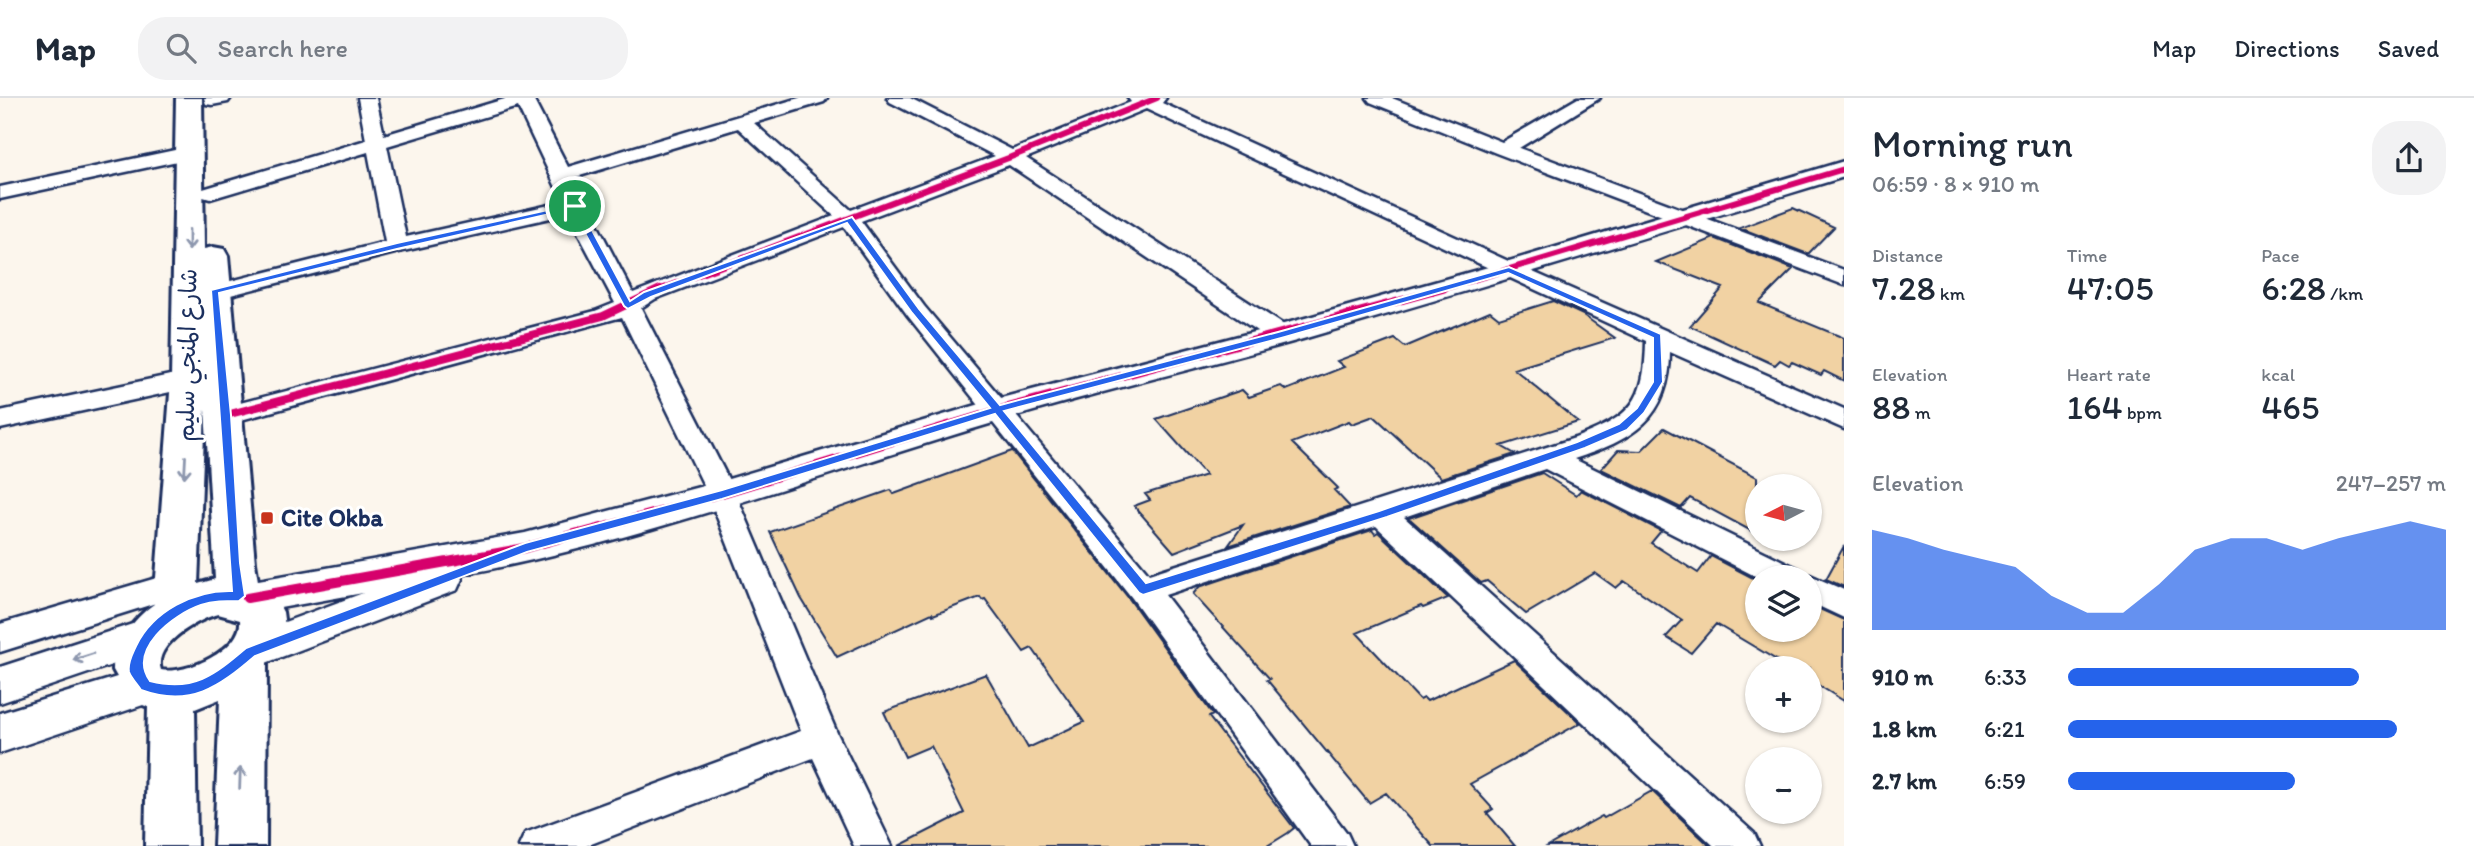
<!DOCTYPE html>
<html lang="en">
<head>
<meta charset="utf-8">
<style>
	:root { --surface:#fff; --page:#f2f2f3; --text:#1f2937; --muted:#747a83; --line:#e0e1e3; --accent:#2563eb }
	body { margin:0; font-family:Itim,"Playpen Sans Arabic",sans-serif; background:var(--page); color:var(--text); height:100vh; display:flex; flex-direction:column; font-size:26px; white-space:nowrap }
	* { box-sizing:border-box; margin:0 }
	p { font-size:23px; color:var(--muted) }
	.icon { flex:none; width:38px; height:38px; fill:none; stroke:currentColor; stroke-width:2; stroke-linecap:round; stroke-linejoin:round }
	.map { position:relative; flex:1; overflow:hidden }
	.details { display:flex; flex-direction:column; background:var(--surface); width:630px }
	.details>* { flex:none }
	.needle { width:46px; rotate:264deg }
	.buttons { position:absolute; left:1745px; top:376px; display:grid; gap:14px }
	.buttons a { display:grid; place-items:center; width:77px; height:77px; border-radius:50%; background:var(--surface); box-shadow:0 2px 5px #0004; font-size:35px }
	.pin { position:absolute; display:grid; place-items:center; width:60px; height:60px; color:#fff; margin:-30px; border:4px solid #fff; border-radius:50%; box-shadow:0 2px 7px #0007 }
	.round { display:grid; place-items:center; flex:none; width:74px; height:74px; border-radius:28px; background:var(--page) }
	.summary { display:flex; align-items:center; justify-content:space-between; height:119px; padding:0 28px }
	h1 { font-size:38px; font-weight:600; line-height:52px }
	.metrics { display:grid; grid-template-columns:repeat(3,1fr); gap:10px; height:119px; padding:7px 28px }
	.metrics div { display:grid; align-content:center }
	.metrics b { font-size:35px; font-weight:600 }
	.metrics small { font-size:19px; font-weight:400 }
	.metrics p { font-size:19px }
	.chart { height:196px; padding:14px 28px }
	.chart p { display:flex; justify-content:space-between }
	.chart svg { width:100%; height:126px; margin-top:7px; fill:var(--accent); opacity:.7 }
	ul { padding:0 28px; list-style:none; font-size:23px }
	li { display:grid; grid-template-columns:112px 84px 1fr; align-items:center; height:52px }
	li i { height:18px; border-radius:9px; background:var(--accent) }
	header { display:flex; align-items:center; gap:42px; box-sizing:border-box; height:98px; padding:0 35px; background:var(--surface); border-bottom:2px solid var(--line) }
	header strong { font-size:33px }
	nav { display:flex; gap:38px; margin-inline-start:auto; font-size:24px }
	.search { width:490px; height:63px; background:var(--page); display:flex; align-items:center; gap:18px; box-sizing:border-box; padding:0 24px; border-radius:28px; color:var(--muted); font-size:26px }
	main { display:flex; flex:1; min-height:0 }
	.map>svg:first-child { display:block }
	.building { fill:#f1d2a3; stroke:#1b2f5e; stroke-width:2 }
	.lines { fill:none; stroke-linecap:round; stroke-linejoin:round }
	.minor-casing { stroke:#1b2f5e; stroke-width:5 }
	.tertiary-casing { stroke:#1b2f5e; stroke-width:5 }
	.primary-casing { stroke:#1b2f5e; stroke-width:6 }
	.minor { fill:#fff; fill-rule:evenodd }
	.tertiary { fill:#fff; fill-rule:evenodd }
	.primary { fill:#fff; fill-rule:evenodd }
	.cycleway-far2-casing { stroke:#fff; stroke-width:10 }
	.cycleway-far1-casing { stroke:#fff; stroke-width:12 }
	.cycleway-casing { stroke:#fff; stroke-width:15 }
	.cycleway-far2 { stroke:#d6006c; stroke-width:6 }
	.cycleway-far1 { stroke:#d6006c; stroke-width:8 }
	.cycleway { stroke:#d6006c; stroke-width:10 }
	.oneway { stroke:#8d97ae }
	.route { fill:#2563eb; stroke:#fff; stroke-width:2; fill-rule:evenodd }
	.poi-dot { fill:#c8321e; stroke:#fff; stroke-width:2.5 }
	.labels { text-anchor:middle; stroke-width:6; stroke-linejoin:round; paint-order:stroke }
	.street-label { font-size:24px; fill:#1b2f5e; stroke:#fff }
	.poi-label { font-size:24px; font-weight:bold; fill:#1b2f5e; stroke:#fff; text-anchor:start }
</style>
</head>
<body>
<header>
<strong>Map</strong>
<div class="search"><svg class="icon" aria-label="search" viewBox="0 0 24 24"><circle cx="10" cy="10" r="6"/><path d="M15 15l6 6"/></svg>Search here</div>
<nav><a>Map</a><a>Directions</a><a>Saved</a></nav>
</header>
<main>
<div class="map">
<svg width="1844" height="748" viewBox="0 0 1844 748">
	<rect width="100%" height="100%" fill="#fcf6ed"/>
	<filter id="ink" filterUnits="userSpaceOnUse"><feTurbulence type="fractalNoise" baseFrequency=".0143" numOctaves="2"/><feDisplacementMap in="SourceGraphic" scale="14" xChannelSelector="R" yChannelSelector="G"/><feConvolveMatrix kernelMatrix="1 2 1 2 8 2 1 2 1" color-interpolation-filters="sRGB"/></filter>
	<g filter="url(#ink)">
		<path class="building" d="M 1793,110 L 1834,129 L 1808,156 L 1740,130 Z
			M 1714,140 L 1793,171 L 1759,205 L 1844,240 L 1844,283 L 1824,273 L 1821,277 L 1792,264 L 1789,267 L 1780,262 L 1775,267 L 1690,228 L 1723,190 L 1656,164 Z
			M 1553,203 L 1583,217 L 1615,240 L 1514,271 L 1578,324 L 1501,348 L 1515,356 L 1441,380 L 1374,318 L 1352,326 L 1349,323 L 1292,345 L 1338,390 L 1334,392 L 1350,409 L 1228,448 L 1243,427 L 1174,454 L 1134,408 L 1150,402 L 1145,396 L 1206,377 L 1156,321 L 1242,292 L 1249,299 L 1281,288 L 1286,292 L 1344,269 L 1337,263 L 1395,241 L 1405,249 L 1490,213 L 1499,220 Z
			M 1664,330 L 1757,379 L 1757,436 L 1690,400 L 1681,410 L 1601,371 L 1618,352 L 1641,353 Z
			M 1012,353 L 1130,502 L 1213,617 L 1209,619 L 1294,730 L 1288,735 L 1267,748 L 899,748 L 964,715 L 931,648 L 905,659 L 884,614 L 986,576 L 1028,650 L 1084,624 L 1032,550 L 1024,554 L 985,501 L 982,502 L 980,499 L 933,517 L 932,515 L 837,559 L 801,500 L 770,434 L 891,392 L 894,396 Z
			M 1542,375 L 1576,397 L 1581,392 L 1661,433 L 1651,445 L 1698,475 L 1711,458 L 1757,482 L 1757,532 L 1810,532 L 1810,514 L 1813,508 L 1844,522 L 1844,603 L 1810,582 L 1810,570 L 1790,570 L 1716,526 L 1691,555 L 1666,539 L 1682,522 L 1624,483 L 1616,490 L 1595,475 L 1526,516 L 1487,483 L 1481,485 L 1409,420 Z
			M 1372,432 L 1375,436 L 1378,434 L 1448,500 L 1423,510 L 1421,508 L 1357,535 L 1420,602 L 1424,600 L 1427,603 L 1514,562 L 1580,625 L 1470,686 L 1493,711 L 1487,715 L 1515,748 L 1433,748 L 1386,695 L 1369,705 L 1267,582 L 1270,581 L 1193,496 L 1199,489 Z
			M 1844,448 L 1844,489 L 1826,481 Z
			M 1652,693 L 1710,748 L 1548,748 L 1602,718 L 1604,720 Z"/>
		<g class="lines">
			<defs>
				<path id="minor" d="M 204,0 L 231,0 L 228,4 L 212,7 L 206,6 Z
					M 358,0 L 376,0 L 384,37 L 508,0 L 536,0 L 534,3 L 568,69 L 799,0 L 827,0 L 824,4 L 754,25 L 851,112 L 995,58 L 890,4 L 887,0 L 910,0 L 1012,52 L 1131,4 L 1128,0 L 1166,0 L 1162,5 L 1517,167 L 1844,311 L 1844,331 L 1670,254 C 1670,321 1632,342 1574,361 L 1799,471 L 1803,480 L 1759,480 L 1545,371 L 1404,419 L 1754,735 L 1760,748 L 1714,748 L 1376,428 L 1165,497 L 1347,735 L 1353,748 L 1311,748 L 1132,500 L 908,218 L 844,129 L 655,201 L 641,210 L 736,396 L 837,635 L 892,748 L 854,748 L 813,660 L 586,748 L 519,748 L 525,735 L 801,633 L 708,396 L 622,219 L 226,326 L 217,323 L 213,317 L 217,311 L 595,213 L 615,205 L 568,116 L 399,154 L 215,201 L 207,199 L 203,194 L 207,189 L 385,144 L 368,54 L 210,101 L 203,99 L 200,95 L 203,91 L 366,42 ZM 518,9 L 563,104 L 406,139 L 387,48 ZM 1146,11 L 1646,243 C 1645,304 1632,318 1575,340 L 1149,476 L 924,208 L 861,123 L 1009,67 L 1272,243 L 1281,245 L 1290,243 L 1293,237 L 1290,231 L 1026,60 ZM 738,30 L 834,118 L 633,195 L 573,80 Z
					M 1367,0 L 1392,0 L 1502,44 L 1578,0 L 1600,0 L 1519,50 L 1844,172 L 1844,187 L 1496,55 L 1370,4 Z
					M 189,49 L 196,51 L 199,55 L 196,59 L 0,101 L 0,89 Z
					M 189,273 L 198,276 L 202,282 L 198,288 L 0,331 L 0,313 Z
					M 177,474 L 188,477 L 192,486 L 188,495 L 0,554 L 0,526 Z
					M 1810,477 L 1844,492 L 1844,520 L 1810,504 L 1810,480 L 1804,480 Z"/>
				<path id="tertiary" d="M 1844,63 L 1844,79 C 1662,135 1479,190 1296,243 C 1199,270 1100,293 1003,322 C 823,375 645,443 460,477 L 462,481 L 457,492 L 250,571 L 236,566 L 230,554 L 236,542 L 363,495 L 247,516 L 233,511 L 227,500 L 233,489 L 247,484 L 525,435 L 722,383 L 997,301 L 1273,229 L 1499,166 Z
					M 148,521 L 162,526 L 168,538 L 162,550 L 0,605 L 0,569 Z
					M 146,570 L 161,575 L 167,588 L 161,601 L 0,655 L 0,615 Z"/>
				<path id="primary" d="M 176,0 L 202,0 L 204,151 L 213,149 L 224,151 L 228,158 L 255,465 L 259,489 L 276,501 L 283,514 L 285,529 L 267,564 L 266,748 L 214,748 L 220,601 L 195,611 L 197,748 L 145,748 L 148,609 L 130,602 L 113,572 C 113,547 134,520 154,506 L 171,282 ZM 205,311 L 215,481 L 198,486 ZM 218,516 L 240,522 C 243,551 186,577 161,572 C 152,547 198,521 218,516 Z"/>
			</defs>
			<use href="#minor" class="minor-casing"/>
			<use href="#tertiary" class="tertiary-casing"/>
			<use href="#primary" class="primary-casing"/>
			<use href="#minor" class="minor"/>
			<use href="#tertiary" class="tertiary"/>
			<use href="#primary" class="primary"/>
			<defs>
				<path id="cycleway-far2" d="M 656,193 L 1011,59 L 1157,0
					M 1436,193 L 1844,71"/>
				<path id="cycleway-far1" d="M 226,317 L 603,218 L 660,191
					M 572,437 L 722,396 L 997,312 L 1443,191"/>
				<path id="cycleway" d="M 247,500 L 525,450 L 578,435"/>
			</defs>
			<use href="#cycleway-far2" class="cycleway-far2-casing"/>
			<use href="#cycleway-far1" class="cycleway-far1-casing"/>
			<use href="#cycleway" class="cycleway-casing"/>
			<use href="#cycleway-far2" class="cycleway-far2"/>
			<use href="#cycleway-far1" class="cycleway-far1"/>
			<use href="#cycleway" class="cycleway"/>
		</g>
		<defs><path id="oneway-shaft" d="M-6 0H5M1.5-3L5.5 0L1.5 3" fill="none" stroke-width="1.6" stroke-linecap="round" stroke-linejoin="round" transform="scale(1.75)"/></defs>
		<g class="oneway">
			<use href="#oneway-shaft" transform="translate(189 142) rotate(90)"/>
			<use href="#oneway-shaft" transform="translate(185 369) rotate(93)"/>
			<use href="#oneway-shaft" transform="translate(83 559) rotate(162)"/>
			<use href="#oneway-shaft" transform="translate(240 680) rotate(-88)"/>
		</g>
	</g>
	<path class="route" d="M 575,106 L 579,108 L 630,203 L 644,194 L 852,119 L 919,211 L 1000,307 L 1278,234 L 1509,169 L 1661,236 L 1663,284 L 1644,315 L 1627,332 L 1585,350 L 1387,419 L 1143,497 L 1139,495 L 995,316 L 722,401 L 527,454 L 255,558 C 219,589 190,610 141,592 C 138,587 131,580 129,574 C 127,565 133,555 136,548 C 153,513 194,492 232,493 L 211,192 L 397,145 ZM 572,111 L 624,208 L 628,211 L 651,199 L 847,125 L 912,215 L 990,310 L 722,392 L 525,445 L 246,550 C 214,577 194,594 150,583 C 128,552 172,517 201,507 C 213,503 225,503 239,503 L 245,498 L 240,465 L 231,317 L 219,195 L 397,151 ZM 1508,175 L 1653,240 L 1653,284 L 1637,310 L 1619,326 L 1577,344 L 1379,413 L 1146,485 L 1004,313 L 1285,239 Z"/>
	<rect class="poi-dot" x="260" y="413" width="14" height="14" rx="3.5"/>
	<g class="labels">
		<g class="street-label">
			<text transform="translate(187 257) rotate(-89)" y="8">شارع المنجي سليم</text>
		</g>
		<g class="poi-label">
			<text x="281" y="428">Cite Okba</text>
		</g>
	</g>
</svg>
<div class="buttons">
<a><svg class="needle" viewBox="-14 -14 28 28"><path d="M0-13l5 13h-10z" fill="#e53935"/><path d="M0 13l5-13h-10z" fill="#747a83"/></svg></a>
<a><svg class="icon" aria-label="layers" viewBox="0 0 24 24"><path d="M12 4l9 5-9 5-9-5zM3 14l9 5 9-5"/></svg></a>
<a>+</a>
<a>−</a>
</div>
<div class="pin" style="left:575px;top:108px;background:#1e9e55"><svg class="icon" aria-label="arrive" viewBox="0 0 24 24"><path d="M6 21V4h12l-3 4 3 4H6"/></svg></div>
</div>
<section class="details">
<div class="summary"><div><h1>Morning run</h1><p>06:59 · 8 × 910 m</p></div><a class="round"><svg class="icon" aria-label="share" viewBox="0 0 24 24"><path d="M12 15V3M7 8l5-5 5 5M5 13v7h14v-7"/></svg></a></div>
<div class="metrics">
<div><p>Distance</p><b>7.28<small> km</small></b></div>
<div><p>Time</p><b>47:05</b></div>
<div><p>Pace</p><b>6:28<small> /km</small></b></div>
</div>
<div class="metrics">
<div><p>Elevation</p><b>88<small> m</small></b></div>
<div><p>Heart rate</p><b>164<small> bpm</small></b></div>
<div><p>kcal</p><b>465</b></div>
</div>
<div class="chart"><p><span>Elevation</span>247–257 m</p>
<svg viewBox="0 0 160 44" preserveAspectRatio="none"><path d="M0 44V9L10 12L20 16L30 19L40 22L50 32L60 38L70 38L80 28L90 16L100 12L110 12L120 16L130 12L140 9L150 6L160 9V44z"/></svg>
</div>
<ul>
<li><b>910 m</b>6:33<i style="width:77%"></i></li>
<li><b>1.8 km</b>6:21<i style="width:87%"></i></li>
<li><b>2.7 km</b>6:59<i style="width:60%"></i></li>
</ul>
</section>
</main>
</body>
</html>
